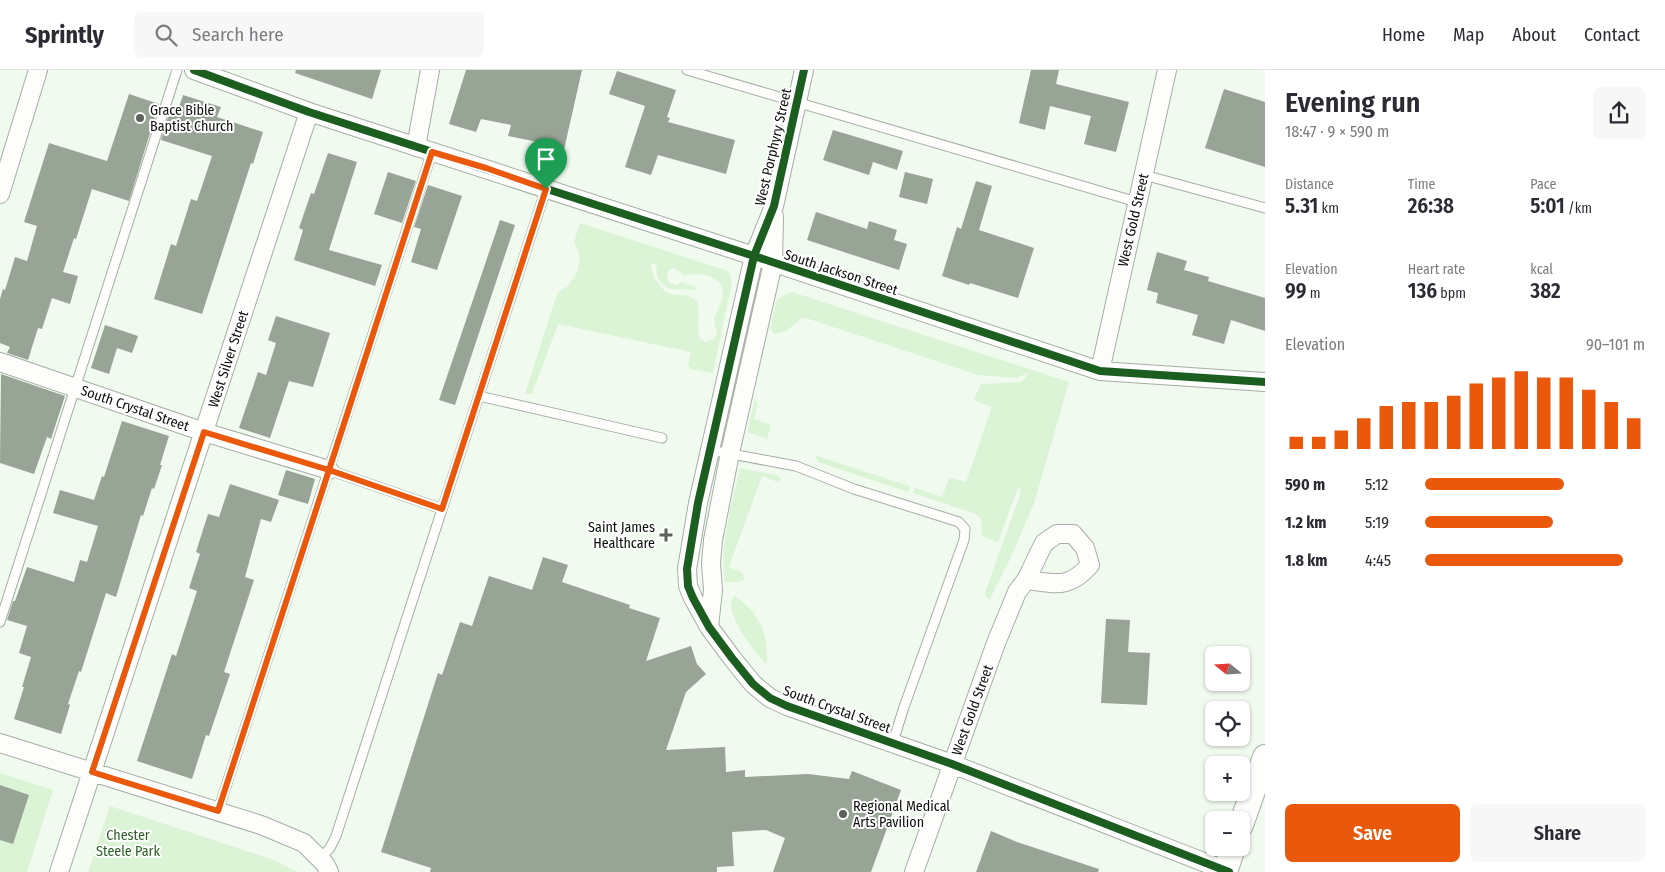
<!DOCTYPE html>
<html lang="en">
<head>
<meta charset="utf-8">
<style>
	:root { --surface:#fff; --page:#f7f7f7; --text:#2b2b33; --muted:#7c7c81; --line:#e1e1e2; --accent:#ea580c }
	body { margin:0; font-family:"Fira Sans Condensed",sans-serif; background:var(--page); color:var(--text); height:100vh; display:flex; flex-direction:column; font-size:19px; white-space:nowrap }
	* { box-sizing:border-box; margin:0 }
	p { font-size:16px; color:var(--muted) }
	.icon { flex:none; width:28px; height:28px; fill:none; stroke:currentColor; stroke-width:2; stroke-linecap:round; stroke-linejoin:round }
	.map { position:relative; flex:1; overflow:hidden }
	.panel { display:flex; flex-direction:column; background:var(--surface); width:400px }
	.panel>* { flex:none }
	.needle { width:32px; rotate:288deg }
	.buttons { position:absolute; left:1205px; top:576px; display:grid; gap:10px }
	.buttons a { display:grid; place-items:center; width:45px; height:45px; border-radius:8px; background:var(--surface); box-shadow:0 1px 4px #0004; font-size:25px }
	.pin { position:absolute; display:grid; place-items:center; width:42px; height:42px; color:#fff; margin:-51px -21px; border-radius:50% 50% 50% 0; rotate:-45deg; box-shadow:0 0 5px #0007 }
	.pin .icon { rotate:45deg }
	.round { display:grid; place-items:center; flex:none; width:52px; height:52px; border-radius:8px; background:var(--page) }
	.summary { display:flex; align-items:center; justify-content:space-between; height:85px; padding:0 20px }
	h1 { font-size:28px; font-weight:600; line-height:38px }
	.figures { display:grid; grid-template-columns:repeat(3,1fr); gap:8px; height:85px; padding:5px 20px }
	.figures div { display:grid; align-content:center }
	.figures b { font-size:21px; font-weight:600 }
	.figures small { font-size:14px; font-weight:400 }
	.figures p { font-size:14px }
	.chart { height:140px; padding:10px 20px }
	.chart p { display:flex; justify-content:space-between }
	.chart svg { width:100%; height:90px; margin-top:5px; stroke:var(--accent); stroke-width:6 }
	.action { display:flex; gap:10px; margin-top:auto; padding:10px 20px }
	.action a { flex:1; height:58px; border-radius:8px; background:var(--accent); color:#fff; font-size:20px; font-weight:600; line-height:58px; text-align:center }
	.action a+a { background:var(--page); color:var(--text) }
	ul { padding:0 20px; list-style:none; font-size:16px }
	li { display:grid; grid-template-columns:80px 60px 1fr; align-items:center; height:38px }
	li i { height:12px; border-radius:6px; background:var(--accent) }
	header { display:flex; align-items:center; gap:30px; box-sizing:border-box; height:70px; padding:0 25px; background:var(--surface); border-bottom:1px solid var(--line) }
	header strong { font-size:24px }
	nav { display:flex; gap:28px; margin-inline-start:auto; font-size:18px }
	.search { width:350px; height:45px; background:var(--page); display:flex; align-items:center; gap:12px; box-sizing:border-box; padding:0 18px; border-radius:8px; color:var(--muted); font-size:19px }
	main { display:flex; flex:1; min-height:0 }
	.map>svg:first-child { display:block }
	.green { fill:#dbf4d6; fill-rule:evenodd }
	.building { fill:#98a496 }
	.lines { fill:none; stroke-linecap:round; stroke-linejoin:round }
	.lane-casing { stroke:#a6aea5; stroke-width:11 }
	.street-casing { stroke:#a6aea5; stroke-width:20 }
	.secondary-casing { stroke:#a6aea5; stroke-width:26 }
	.lane { stroke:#fdfefc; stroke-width:9 }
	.street { stroke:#fdfefc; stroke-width:18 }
	.secondary { stroke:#fdfefc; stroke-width:24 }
	.cycleway-casing { stroke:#fff; stroke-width:11 }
	.cycleway { stroke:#1b5e20; stroke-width:8 }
	.route-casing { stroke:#fff; stroke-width:10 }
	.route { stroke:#ea580c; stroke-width:6 }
	.poi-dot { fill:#5a6259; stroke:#fff; stroke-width:2 }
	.labels { text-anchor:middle; stroke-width:4; stroke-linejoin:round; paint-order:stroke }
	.poi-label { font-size:14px; fill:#0a1009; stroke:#fff; text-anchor:start }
	.street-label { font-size:14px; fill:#0a1009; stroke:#fff }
	.park-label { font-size:14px; fill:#2c6225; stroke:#fff }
</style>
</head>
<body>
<header>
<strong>Sprintly</strong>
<div class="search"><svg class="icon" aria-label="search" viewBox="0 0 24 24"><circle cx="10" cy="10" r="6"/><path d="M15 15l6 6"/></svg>Search here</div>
<nav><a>Home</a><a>Map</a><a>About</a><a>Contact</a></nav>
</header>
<main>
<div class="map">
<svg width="1265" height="802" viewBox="0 0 1265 802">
	<rect width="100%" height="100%" fill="#f0faee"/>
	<path class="green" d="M 580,153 L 728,201 L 732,212 L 713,303 L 690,299 L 688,294 L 691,282 L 558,254 L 532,324 L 525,324 L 557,224 L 569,215 L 577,202 L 580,188 L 574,172 ZM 654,193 C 658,198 656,200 657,205 C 659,211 665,216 669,219 L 697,220 L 693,216 L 682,212 L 676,215 L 669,213 C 666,208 667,203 670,199 L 674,198 L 684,205 L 699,204 L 710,206 L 722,215 L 723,227 L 714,249 L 717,264 L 713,270 L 705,272 L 700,269 C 696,256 701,243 697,231 C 679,216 671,238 654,206 C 652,201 651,200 651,194 Z
		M 792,222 L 1069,312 L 1034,433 L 1013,483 L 990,529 L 986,527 L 985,523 L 1020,425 L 1020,419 L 1018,418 L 998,472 L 982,466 L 981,449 L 976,444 L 913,423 L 915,418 L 942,427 L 949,408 L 952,408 L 966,412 L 992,337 L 975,331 L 974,329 L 981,314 L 1021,312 L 1025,308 L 1028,302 L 1018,308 L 978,305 L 809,249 L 802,248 L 786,261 L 775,264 L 770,259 L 777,229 Z
		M 755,329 L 758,334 L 754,349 L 771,355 L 767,369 L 747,362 Z
		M 814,385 L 910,416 L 908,422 L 818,392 Z
		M 740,398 L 776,405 L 781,409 L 778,412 L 762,406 L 729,497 L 743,503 L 744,510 L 736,512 L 725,512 C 719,473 732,435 740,398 Z
		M 734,525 C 753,540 762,549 766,574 C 767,581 768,587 766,594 C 754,580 733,555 731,536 C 731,533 733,528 734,525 Z
		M 0,703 L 53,720 L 27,802 L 0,802 Z
		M 110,736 L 274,790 L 297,802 L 88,802 Z"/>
	<path class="building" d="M 296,0 L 381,0 L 372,29 L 295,3 Z
		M 466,0 L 582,0 L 563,84 L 537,76 L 538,72 L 508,66 L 511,55 L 481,49 L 476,62 L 449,54 Z
		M 1031,0 L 1059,0 L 1056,14 L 1129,32 L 1116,82 L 1084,74 L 1091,46 L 1050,36 L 1045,60 L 1019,53 Z
		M 617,1 L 676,20 L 667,47 L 670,48 L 668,52 L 735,70 L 726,104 L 658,85 L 651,105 L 625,97 L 645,36 L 609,24 Z
		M 1224,19 L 1265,32 L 1265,97 L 1205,78 Z
		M 129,24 L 159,34 L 129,131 L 92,119 L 76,169 L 74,168 L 63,202 L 78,206 L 70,234 L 52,228 L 42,259 L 38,258 L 28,290 L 7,283 L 10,277 L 0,273 L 0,229 L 3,219 L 5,220 L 15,187 L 27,191 L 37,156 L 24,152 L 49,73 L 107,91 Z
		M 183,25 L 221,37 L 217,47 L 263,62 L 253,94 L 251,93 L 202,244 L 154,229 L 171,174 L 176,176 L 191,129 L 197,131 L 212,86 L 161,70 L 171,38 L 178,40 Z
		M 833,60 L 903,81 L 897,100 L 873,92 L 869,105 L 823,90 Z
		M 328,83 L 357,92 L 329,180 L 382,195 L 375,216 L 294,190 L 303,160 L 299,158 L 311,123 L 314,124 Z
		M 388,102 L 416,111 L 402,153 L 374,144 Z
		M 905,102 L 933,109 L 927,134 L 899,127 Z
		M 976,111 L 992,116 L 979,160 L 1034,178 L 1018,228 L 970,213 L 969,215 L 942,206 L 957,157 L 961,159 Z
		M 428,115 L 462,126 L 437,200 L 411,192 L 421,159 L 414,157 Z
		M 816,142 L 867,159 L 869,151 L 897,160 L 894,170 L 907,174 L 899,200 L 807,170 Z
		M 500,150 L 515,155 L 455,335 L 439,330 Z
		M 1157,182 L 1187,191 L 1184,200 L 1209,207 L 1208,211 L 1265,228 L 1265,261 L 1231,250 L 1224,274 L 1192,265 L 1198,245 L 1156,233 L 1158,223 L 1147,220 Z
		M 276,246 L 330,263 L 313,317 L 289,311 L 270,368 L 239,358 L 258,302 L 266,305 L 276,273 L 268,270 Z
		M 105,255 L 138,266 L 132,283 L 117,278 L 109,304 L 91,298 Z
		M 1,304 L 65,326 L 51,369 L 47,367 L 34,404 L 0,393 Z
		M 122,351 L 169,366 L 160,395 L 162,395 L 154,419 L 152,418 L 143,446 L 141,445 L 116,527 L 106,523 L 81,602 L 79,601 L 68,634 L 70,635 L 61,664 L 14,649 L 24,617 L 22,617 L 31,587 L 19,583 L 27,556 L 7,550 L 13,531 L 15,531 L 27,497 L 74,512 L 80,490 L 87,492 L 98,456 L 53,443 L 60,420 L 94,430 L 102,406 L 104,407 Z
		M 286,400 L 315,409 L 308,434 L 278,425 Z
		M 230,414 L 279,430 L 271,452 L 261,449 L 245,507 L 254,510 L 224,602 L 230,604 L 209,666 L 206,665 L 192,709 L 137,691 L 172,584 L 176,586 L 197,521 L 189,518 L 200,484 L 196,482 L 208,444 L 219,447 Z
		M 543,487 L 568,495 L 562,512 L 630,535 L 629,538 L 660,548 L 646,591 L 691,576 L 697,594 L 706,604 L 686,622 L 666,680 L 725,677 L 726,702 L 745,700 L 745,707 L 808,704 L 849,709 L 852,701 L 901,720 L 871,802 L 773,802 L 785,768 L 766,760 L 732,762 L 734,796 L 717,797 L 717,802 L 430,802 L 431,798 L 381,782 L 438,603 L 442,605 L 460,552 L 472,556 L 489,506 L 532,520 Z
		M 1106,549 L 1130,550 L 1128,582 L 1150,583 L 1147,635 L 1101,633 Z
		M 0,715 L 29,725 L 13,774 L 0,770 Z
		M 991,761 L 1017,772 L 1099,799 L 1098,802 L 976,802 Z"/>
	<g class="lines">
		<defs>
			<path id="lane" d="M 687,0 L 1137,132
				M 1144,105 L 1265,138
				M 479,326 L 662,368
				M 710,380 L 796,396 L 854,419 L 959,452 L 965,459 L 964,470 L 904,637 L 893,672
				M 329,400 L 442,439
				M 0,552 L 177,0
				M 218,741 L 432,82
				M 320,789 L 330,778 L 336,766 L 546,119"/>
			<path id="street" d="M 194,0 L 309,42 L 754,186 L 1100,301 L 1265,312
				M 804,0 L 774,136 L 754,186 L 698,433 L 687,499 L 688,516 L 693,528 L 709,557 L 732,588 L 753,614 L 770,628 L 787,636 L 952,694 L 1229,802
				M 416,77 L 430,0
				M 0,124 L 38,0
				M 0,292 L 204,362 L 329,400
				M 1100,301 L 1167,0
				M 709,557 L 713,520 L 711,493 L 713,470 L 730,383 L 773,193 L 774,146
				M 0,673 L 261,755 L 304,773 L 325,794 L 329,802
				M 59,802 L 309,42
				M 914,802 L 996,573 L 1017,522 L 1026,510 L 1044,473 L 1057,464 L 1073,464 L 1085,478 L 1090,495 C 1068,520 1055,513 1026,510"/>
			<path id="secondary" d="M 1241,755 L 1265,687
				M 1225,802 L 1233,778"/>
		</defs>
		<use href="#lane" class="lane-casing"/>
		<use href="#street" class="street-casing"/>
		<use href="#secondary" class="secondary-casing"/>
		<use href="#lane" class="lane"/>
		<use href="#street" class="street"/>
		<use href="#secondary" class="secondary"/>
		<defs>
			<path id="cycleway" d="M 194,0 L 309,42 L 754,186 L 1100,301 L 1265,312
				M 804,0 L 774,136 L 754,186 L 698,433 L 687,499 L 688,516 L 693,528 L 709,557 L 732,588 L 753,614 L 770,628 L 787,636 L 952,694 L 1229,802"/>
		</defs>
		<use href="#cycleway" class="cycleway-casing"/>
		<use href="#cycleway" class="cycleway"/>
	</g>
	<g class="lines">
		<defs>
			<path id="route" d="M 546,119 L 486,98 L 432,82 L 329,400 L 204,362 L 92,702 L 218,741 L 329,400 L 442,439 L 546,119"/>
		</defs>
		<use href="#route" class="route-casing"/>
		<use href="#route" class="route"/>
	</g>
	<g class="poi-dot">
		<circle cx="140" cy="48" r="5"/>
		<path d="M663.5 457.5h5v5h5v5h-5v5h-5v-5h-5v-5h5z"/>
		<circle cx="843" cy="744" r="5"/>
	</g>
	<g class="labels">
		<g class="poi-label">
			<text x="150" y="45">Grace Bible<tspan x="150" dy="16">Baptist Church</tspan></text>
			<text x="655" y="462" text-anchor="end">Saint James<tspan x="655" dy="16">Healthcare</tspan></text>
			<text x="853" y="741">Regional Medical<tspan x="853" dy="16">Arts Pavilion</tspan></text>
		</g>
		<g class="street-label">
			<text transform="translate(773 77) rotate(-77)" y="5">West Porphyry Street</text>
			<text transform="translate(1133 150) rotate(-77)" y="5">West Gold Street</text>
			<text transform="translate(841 202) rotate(18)" y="5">South Jackson Street</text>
			<text transform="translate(228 289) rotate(-72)" y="5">West Silver Street</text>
			<text transform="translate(135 338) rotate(19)" y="5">South Crystal Street</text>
			<text transform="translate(837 639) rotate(20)" y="5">South Crystal Street</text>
			<text transform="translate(972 640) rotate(-70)" y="5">West Gold Street</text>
		</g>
		<g class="park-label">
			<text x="128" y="770">Chester<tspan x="128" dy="16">Steele Park</tspan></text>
		</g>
	</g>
</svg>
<div class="buttons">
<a><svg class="needle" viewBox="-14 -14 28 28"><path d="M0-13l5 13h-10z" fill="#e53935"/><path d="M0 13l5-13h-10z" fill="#7c7c81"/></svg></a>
<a><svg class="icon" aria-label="locate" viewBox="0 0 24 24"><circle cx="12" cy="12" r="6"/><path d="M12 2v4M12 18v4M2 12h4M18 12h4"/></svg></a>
<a>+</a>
<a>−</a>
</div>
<div class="pin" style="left:546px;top:119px;background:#1e9e55"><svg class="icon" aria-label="arrive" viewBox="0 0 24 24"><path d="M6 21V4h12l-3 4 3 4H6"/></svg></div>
</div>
<section class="panel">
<div class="summary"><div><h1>Evening run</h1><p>18:47 · 9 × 590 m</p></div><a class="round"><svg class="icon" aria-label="share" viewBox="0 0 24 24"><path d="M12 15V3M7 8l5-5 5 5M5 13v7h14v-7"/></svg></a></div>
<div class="figures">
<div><p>Distance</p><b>5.31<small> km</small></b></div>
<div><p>Time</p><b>26:38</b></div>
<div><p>Pace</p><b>5:01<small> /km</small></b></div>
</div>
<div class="figures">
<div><p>Elevation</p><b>99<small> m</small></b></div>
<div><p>Heart rate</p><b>136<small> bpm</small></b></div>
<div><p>kcal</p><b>382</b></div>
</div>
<div class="chart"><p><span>Elevation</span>90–101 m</p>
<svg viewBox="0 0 160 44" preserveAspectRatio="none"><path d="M5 44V38M15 44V38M25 44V35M35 44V29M45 44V23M55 44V21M65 44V21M75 44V18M85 44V12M95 44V9M105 44V6M115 44V9M125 44V9M135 44V15M145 44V21M155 44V29"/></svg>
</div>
<ul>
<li><b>590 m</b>5:12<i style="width:63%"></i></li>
<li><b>1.2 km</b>5:19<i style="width:58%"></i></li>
<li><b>1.8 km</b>4:45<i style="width:90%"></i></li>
</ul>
<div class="action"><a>Save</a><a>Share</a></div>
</section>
</main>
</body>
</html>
